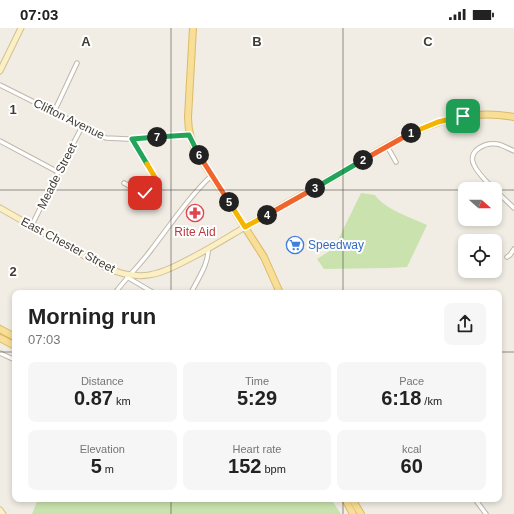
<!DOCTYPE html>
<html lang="en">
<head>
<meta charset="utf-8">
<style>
	:root { --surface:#fff; --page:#f6f6f6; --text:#222; --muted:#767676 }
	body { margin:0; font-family:Arial,sans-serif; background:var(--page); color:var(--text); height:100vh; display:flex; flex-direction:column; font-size:15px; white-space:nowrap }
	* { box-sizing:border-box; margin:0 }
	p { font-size:13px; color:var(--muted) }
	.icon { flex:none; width:22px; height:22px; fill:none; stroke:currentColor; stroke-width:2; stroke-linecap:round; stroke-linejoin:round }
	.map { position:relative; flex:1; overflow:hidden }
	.side { position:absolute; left:12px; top:262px; width:490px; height:212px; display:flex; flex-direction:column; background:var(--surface); border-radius:8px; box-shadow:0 2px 6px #0003 }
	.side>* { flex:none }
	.needle { width:26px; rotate:111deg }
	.fabs { position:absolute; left:458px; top:154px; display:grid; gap:8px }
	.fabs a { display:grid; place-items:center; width:44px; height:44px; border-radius:8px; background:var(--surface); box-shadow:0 2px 6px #0003; font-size:20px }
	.pin { position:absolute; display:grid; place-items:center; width:34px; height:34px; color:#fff; margin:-17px; border-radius:8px; box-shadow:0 2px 6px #0006 }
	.km { position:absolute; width:20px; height:20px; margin:-10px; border-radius:50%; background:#222; color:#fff; font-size:11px; line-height:20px; text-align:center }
	.round { display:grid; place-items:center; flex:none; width:42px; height:42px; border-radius:8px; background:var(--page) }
	.headline { display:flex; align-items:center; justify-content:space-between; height:68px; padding:0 16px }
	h1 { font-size:22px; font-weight:600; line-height:30px }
	.metrics { display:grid; grid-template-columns:repeat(3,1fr); gap:6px; height:68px; padding:4px 16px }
	.metrics div { display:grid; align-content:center; border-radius:8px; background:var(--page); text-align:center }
	.metrics b { font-size:20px; font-weight:600 }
	.metrics small { font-size:11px; font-weight:400 }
	.metrics p { font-size:11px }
	.status { display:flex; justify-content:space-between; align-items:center; height:28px; padding:0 20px; background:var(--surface); direction:ltr }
	.status svg { height:11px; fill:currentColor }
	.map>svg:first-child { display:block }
	.green { fill:#cae3ae }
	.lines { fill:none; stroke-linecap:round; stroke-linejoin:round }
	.street-casing { stroke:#beb8aa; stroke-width:5.5 }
	.secondary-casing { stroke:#cec196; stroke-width:7 }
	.primary-casing { stroke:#dbbb67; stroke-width:8 }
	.street { stroke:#fff; stroke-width:3.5 }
	.secondary { stroke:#fbefc3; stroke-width:5 }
	.primary { stroke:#f8de96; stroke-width:6 }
	.split-1-casing { stroke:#fff; stroke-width:8 }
	.split-2-casing { stroke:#fff; stroke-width:8 }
	.split-3-casing { stroke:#fff; stroke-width:8 }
	.split-4-casing { stroke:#fff; stroke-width:8 }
	.split-5-casing { stroke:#fff; stroke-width:8 }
	.split-6-casing { stroke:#fff; stroke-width:8 }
	.split-7-casing { stroke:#fff; stroke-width:8 }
	.split-8-casing { stroke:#fff; stroke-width:8 }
	.split-9-casing { stroke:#fff; stroke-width:8 }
	.split-1 { stroke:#f5b400; stroke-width:5 }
	.split-2 { stroke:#f0652b; stroke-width:5 }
	.split-3 { stroke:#22a559; stroke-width:5 }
	.split-4 { stroke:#f0652b; stroke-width:5 }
	.split-5 { stroke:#f5b400; stroke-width:5 }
	.split-6 { stroke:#f0652b; stroke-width:5 }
	.split-7 { stroke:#22a559; stroke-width:5 }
	.split-8 { stroke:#22a559; stroke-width:5 }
	.split-9 { stroke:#f5b400; stroke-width:5 }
	.grid { fill:none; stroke:#423d34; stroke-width:1; stroke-opacity:0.55 }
	.labels { text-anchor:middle; stroke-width:4; stroke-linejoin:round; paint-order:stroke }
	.street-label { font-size:12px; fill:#423d34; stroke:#fff }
	.health-label { font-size:12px; fill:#be3a42; stroke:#fff }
	.shop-label { font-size:12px; fill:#366cbe; stroke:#fff; text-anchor:start }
	.grid-label { font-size:13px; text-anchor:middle; font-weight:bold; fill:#423d34; stroke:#fff; stroke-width:4; stroke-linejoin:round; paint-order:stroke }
</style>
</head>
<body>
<div class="status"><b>07:03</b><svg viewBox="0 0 49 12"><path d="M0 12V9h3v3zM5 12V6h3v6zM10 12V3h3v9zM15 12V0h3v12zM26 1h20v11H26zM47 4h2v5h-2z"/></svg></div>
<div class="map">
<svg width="514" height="486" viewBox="0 0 514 486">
	<rect width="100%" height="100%" fill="#f1ede4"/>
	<path class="green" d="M 361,165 L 375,167 C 386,182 410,189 427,197 L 407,239 L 388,240 L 324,241 L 317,231 L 334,220 Z
		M 38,471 L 331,471 L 341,486 L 32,486 Z"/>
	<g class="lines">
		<defs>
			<path id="street" d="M 0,57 L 106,110 L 128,111 L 189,107
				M 54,84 L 77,35
				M 0,113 L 58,144
				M 387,118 L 396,134
				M 124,155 C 133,160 144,169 155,164 C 163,150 146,136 139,125 C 136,120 134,116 132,111
				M 494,161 C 487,154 478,146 474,137 C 467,123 485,114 497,116 C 503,117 509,121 514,123
				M 495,162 L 514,180
				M 32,197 L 58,144 L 82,99
				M 507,229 L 510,227 L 514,221
				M 127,249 L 154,265
				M 115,265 C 126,250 140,237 151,222 C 171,196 188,170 212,147
				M 191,265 C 197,252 209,236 208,221
				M 0,325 L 15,332
				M 475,471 L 486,486"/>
			<path id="secondary" d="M 0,43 L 21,0
				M 0,180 L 102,238 C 141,256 159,247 195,228 C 212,219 228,209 245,199
				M 0,482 L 3,486"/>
			<path id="primary" d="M 193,0 L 188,89 C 188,104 191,115 199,128 L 264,229 L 280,265
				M 245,199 C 279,180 313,161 346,142 C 401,110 448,77 514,89
				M 0,301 L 15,309
				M 0,310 L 15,318
				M 345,471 L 353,486
				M 352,471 L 361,486"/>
		</defs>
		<use href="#street" class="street-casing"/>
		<use href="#secondary" class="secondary-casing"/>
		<use href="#primary" class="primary-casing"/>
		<use href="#street" class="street"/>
		<use href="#secondary" class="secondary"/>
		<use href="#primary" class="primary"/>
	</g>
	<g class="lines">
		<defs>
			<path id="split-1" d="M 411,105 L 438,94 L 463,88"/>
			<path id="split-2" d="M 363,132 L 411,105"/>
			<path id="split-3" d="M 315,160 L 363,132"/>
			<path id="split-4" d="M 267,187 L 315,160"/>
			<path id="split-5" d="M 229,174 L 245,199 L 267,187"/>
			<path id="split-6" d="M 199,127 L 229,174"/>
			<path id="split-7" d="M 157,109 L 189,107 L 199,127"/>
			<path id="split-8" d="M 147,136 L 132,111 L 157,109"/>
			<path id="split-9" d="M 145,165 L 153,165 L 158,158 L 156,151 L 147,136"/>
		</defs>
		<use href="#split-1" class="split-1-casing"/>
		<use href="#split-2" class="split-2-casing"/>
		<use href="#split-3" class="split-3-casing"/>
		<use href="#split-4" class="split-4-casing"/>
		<use href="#split-5" class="split-5-casing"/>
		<use href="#split-6" class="split-6-casing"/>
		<use href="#split-7" class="split-7-casing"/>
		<use href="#split-8" class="split-8-casing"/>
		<use href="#split-9" class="split-9-casing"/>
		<use href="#split-1" class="split-1"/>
		<use href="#split-2" class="split-2"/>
		<use href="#split-3" class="split-3"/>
		<use href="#split-4" class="split-4"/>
		<use href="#split-5" class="split-5"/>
		<use href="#split-6" class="split-6"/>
		<use href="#split-7" class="split-7"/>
		<use href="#split-8" class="split-8"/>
		<use href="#split-9" class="split-9"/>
	</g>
	<path class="grid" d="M 171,0 L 171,265M 343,0 L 343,265M 0,162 L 465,162M 495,162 L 514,162M 0,324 L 15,324M 499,324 L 514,324M 171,471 L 171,486M 343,471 L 343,486"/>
	<defs>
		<symbol id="pharmacy-ring" viewBox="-11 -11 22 22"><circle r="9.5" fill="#fff" stroke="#e0444e" stroke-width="1.5"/><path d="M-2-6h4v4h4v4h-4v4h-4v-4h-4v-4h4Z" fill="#e0444e"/></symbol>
		<symbol id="supermarket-ring" viewBox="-11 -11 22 22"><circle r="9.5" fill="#fff" stroke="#3f7fe0" stroke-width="1.5"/><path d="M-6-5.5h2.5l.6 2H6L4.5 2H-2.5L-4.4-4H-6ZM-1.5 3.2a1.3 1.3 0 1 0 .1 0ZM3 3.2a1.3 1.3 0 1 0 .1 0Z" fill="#3f7fe0"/></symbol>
	</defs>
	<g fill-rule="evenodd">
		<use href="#pharmacy-ring" x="185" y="175" width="20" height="20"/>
		<use href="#supermarket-ring" x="285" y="207" width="20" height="20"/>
	</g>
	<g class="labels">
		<g class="street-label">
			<text transform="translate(69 91) rotate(26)" y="4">Clifton Avenue</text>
			<text transform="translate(57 148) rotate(-63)" y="4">Meade Street</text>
			<text transform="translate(68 217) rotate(28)" y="4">East Chester Street</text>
		</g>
		<g class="health-label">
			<text x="195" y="208">Rite Aid</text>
		</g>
		<g class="shop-label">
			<text x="308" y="221">Speedway</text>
		</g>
	</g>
	<g class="grid-label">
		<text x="86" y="18">A</text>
		<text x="257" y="18">B</text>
		<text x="428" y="18">C</text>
		<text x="13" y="86">1</text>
		<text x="13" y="248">2</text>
	</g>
</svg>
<div class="fabs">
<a><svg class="needle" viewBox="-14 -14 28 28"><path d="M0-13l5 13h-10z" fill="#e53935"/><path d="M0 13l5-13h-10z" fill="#767676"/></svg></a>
<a><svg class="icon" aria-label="locate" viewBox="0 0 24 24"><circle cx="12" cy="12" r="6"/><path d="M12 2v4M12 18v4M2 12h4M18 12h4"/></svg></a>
</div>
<div class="pin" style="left:463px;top:88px;background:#1e9e55"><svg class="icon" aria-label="arrive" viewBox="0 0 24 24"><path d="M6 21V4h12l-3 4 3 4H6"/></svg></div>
<div class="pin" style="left:145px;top:165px;background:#d93025"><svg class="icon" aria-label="check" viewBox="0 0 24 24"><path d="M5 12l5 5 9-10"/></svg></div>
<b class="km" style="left:411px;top:105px">1</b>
<b class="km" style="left:363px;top:132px">2</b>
<b class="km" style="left:315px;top:160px">3</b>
<b class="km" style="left:267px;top:187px">4</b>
<b class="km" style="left:229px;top:174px">5</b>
<b class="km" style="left:199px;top:127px">6</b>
<b class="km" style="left:157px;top:109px">7</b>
<section class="side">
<div class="headline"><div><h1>Morning run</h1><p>07:03</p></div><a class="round"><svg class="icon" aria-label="share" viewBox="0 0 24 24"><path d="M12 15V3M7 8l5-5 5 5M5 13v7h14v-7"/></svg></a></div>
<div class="metrics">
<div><p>Distance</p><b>0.87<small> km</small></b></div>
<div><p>Time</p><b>5:29</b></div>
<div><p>Pace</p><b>6:18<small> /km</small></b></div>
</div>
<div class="metrics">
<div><p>Elevation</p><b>5<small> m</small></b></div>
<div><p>Heart rate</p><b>152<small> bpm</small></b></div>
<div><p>kcal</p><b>60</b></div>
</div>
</section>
</div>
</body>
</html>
